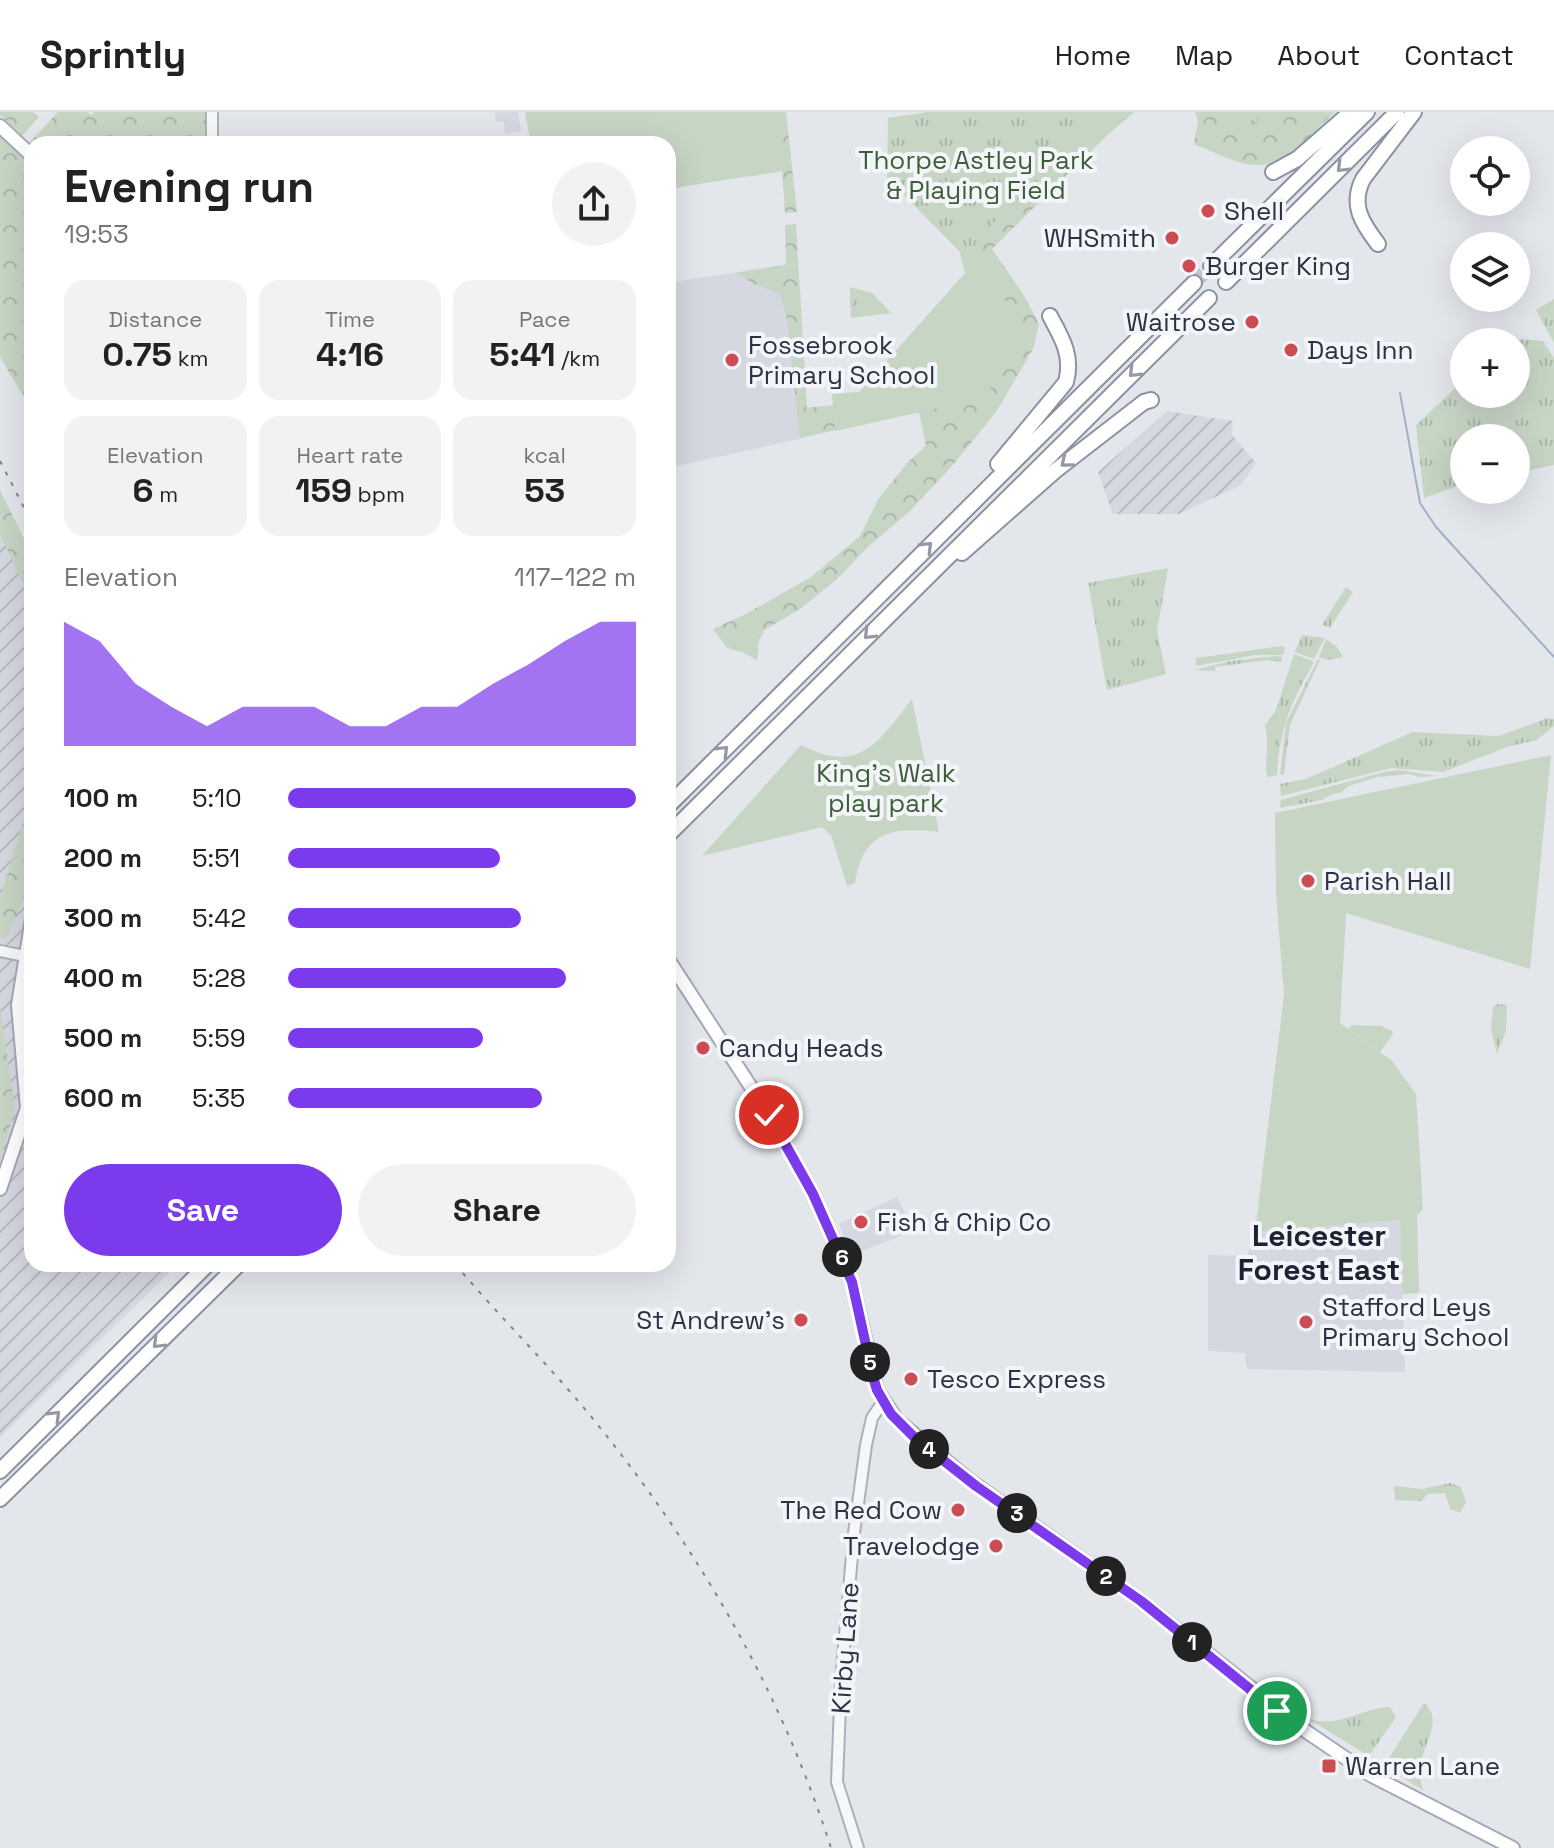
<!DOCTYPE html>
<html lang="en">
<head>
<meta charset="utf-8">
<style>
	:root { --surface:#fff; --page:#f2f2f2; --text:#222; --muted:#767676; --line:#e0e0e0; --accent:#7c3aed }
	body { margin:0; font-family:"Space Grotesk",sans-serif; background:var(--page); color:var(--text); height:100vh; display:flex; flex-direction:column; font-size:30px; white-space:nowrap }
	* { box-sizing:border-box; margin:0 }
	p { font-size:26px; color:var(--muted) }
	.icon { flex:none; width:44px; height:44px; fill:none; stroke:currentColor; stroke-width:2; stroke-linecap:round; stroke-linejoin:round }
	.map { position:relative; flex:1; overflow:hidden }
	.details { position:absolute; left:24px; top:24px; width:652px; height:1136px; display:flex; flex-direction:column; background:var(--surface); border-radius:24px; box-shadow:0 8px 32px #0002 }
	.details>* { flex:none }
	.controls { position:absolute; left:1450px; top:24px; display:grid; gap:16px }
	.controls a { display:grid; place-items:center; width:80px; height:80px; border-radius:50%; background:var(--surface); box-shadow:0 8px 32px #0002; font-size:40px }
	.pin { position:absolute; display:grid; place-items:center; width:68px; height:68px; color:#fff; margin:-34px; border:4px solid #fff; border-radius:50%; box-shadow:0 2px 8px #0007 }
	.km { position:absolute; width:40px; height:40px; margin:-20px; border-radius:50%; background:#222; color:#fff; font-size:22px; line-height:40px; text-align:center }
	.round { display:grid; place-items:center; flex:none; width:84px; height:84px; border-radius:42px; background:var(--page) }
	.headline { display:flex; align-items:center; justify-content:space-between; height:136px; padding:0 40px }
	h1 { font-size:44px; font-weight:700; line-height:60px }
	.metrics { display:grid; grid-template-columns:repeat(3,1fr); gap:12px; height:136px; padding:8px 40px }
	.metrics div { display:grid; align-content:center; border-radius:20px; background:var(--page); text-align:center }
	.metrics b { font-size:34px; font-weight:700 }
	.metrics small { font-size:22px; font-weight:400 }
	.metrics p { font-size:22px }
	.chart { height:224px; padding:16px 40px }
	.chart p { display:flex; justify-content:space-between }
	.chart svg { width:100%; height:144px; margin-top:8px; fill:var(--accent); opacity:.7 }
	.primary-button { display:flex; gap:16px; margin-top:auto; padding:16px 40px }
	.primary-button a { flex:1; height:92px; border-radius:48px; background:var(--accent); color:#fff; font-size:32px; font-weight:700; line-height:92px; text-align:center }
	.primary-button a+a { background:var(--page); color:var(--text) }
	ul { padding:0 40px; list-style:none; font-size:26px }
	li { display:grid; grid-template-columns:128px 96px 1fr; align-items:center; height:60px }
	li i { height:20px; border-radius:10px; background:var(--accent) }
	header { display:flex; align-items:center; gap:48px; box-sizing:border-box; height:112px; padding:0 40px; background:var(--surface); border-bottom:2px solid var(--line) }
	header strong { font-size:38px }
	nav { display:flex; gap:44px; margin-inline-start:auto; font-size:28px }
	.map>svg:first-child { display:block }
	.built { fill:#d5d8e0 }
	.industrial { fill:url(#industrial-furrows) }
	.grass { fill:url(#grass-tufts) }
	.forest { fill:url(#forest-crowns) }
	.green { fill:#c7d5c5 }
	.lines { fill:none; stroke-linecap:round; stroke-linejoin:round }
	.stream { stroke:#9fb0ca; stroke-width:2 }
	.highway-tunnel { stroke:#bec2c9; stroke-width:14; stroke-dasharray:14 7; stroke-linecap:butt }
	.minor-casing { stroke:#acb0b9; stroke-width:14 }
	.major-casing { stroke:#a3a9b7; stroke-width:16 }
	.highway-casing { stroke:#8b92a2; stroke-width:18 }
	.minor { stroke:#f6f7f9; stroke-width:10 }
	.major { stroke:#fff; stroke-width:12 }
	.highway { stroke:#fff; stroke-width:14 }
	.rail { stroke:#7d8494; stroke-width:2; stroke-dasharray:4 8; stroke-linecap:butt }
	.oneway { stroke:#9598a1 }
	.route-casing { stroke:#fff; stroke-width:16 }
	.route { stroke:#7c3aed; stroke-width:10 }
	.poi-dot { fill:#cc4c54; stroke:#f3f5f8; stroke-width:3 }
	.labels { text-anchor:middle; stroke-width:8; stroke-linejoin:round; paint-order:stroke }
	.park-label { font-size:26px; fill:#3c5f39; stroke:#f3f5f8 }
	.poi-label { font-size:26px; fill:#2b3243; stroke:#f3f5f8; text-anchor:start }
	.street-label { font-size:26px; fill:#2b3243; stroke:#f3f5f8 }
	.quarter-label { font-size:30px; font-weight:bold; fill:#1d2334; stroke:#f3f5f8 }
</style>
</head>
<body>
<header>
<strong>Sprintly</strong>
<nav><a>Home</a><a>Map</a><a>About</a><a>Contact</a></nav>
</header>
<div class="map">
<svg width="1554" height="1736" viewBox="0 0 1554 1736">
	<defs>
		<pattern id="industrial-furrows" width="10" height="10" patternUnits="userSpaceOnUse" patternTransform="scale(2)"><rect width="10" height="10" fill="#d5d8e0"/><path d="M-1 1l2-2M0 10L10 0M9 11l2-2" fill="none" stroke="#b7bac1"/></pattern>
		<pattern id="grass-tufts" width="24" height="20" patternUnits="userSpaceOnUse" patternTransform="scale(2)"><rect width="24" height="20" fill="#c7d5c5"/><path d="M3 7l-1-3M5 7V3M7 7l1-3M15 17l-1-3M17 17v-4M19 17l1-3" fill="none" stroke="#abb7aa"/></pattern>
		<pattern id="forest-crowns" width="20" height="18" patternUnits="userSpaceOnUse" patternTransform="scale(2)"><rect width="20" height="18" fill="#c7d5c5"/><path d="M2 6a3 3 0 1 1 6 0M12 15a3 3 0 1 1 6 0" fill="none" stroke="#abb7aa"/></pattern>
	</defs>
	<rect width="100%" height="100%" fill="#e3e6eb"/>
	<path class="built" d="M 495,0 L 518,0 L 521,19 L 505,22 L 504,10 L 496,10 Z
		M 788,152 L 803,326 L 668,356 L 668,171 Z
		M 897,1085 L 914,1119 L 851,1143 L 839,1112 Z
		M 1400,1108 L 1405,1260 L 1247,1257 L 1245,1241 L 1208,1239 L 1208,1143 L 1247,1144 L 1255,1120 Z"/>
	<path class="industrial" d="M 1167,299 L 1233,309 L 1232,323 L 1256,351 L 1241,373 L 1179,402 L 1113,402 L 1098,360 Z
		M 0,415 L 32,479 L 32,1152 L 178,1152 L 0,1325 Z"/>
	<path class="grass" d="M 928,0 L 1134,0 L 1106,24 L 991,137 L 962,150 L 960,140 L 887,66 L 888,6 Z
		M 1200,0 L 1280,0 L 1258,30 Z
		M 850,175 L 872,181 L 891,201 L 851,206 Z
		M 1554,187 L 1554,231 L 1536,198 Z
		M 1518,227 L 1543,229 L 1554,246 L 1554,353 L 1516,361 L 1516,326 L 1464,326 L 1464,372 L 1424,386 L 1416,313 L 1464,268 L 1464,282 L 1516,282 L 1516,230 L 1513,230 Z
		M 1168,456 L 1157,519 L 1166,562 L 1107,578 L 1088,471 Z
		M 1346,475 L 1353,480 L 1330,516 L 1322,513 Z
		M 764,519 L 759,529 L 757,548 L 742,540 L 727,536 Z
		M 1302,523 L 1325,526 L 1314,547 L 1295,540 Z
		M 1326,527 L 1337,535 L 1343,545 L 1328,548 L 1319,545 Z
		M 1283,534 L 1285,536 L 1283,543 L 1255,543 L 1196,554 L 1196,546 Z
		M 1294,542 L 1313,549 L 1313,552 C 1291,590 1279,619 1277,663 L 1267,665 C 1264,643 1270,635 1265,613 L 1276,598 Z
		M 1276,544 L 1282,545 L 1281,550 L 1267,548 L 1215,555 L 1215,559 L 1195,558 L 1230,549 Z
		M 1318,547 L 1320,548 L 1290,613 L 1284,663 L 1280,663 L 1286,611 Z
		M 1548,606 L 1554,607 L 1554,614 L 1537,628 L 1507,635 L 1443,660 L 1391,656 L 1281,684 L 1280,672 L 1306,667 L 1413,620 L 1498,624 Z
		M 1399,658 L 1436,664 L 1419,665 L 1409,662 L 1378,665 L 1349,674 L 1340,681 L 1332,682 L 1322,688 L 1280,696 L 1281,688 L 1384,660 Z
		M 1497,892 L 1507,893 L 1506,919 L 1497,942 L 1491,916 L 1493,895 Z
		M 1352,913 L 1381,914 L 1392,919 L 1393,922 L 1380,940 L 1348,917 Z
		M 1450,1371 L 1461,1375 L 1466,1390 L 1460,1401 L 1450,1397 L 1445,1381 L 1428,1382 L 1421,1389 L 1395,1388 L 1394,1374 L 1422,1377 Z
		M 1424,1591 C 1451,1614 1405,1647 1424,1679 L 1384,1654 Z
		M 1390,1595 L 1396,1605 L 1369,1644 L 1307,1606 C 1336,1618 1361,1596 1390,1595 Z"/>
	<path class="forest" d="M 0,0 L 33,0 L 39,5 L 22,24 L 0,3 Z
		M 58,0 L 88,0 L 91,3 L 94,0 L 206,0 L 207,32 L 32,33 L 29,31 Z
		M 770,0 L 786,0 L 797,100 L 785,101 L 782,59 L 753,64 Z
		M 1111,0 L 1134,0 L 1106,24 L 992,137 L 1025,185 L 1039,212 L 1033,237 L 996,300 L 953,353 L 909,400 L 869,434 L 836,468 L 800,497 L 763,519 L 727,536 L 713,517 L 746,502 L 811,465 L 860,424 L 879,386 L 908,350 L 926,334 L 919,300 L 800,326 L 787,208 L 780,182 L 754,172 L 737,161 L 786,153 L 785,113 L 796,112 L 807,296 L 833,293 L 961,264 L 976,127 L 1073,35 L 1079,39 L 1075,35 Z
		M 1195,0 L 1225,0 L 1249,18 L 1264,0 L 1335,0 C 1311,21 1282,60 1247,52 C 1229,48 1211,39 1194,32 L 1198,8 Z
		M 0,24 L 32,55 L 32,299 L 0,245 Z
		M 0,378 L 32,443 L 32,491 L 0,422 Z
		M 32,681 L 32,766 L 7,826 L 0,826 L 0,786 Z
		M 0,893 L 15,997 L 0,1048 Z"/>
	<path class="green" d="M 525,0 L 779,0 L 782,59 L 668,77 L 668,32 L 531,32 Z
		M 1030,0 L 1070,0 L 1048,20 Z
		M 991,137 L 1002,181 L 1020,228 L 984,286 L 835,319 L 832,282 L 859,280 L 965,161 L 962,150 Z
		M 912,587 L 939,720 C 894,715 863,718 855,771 L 847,774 L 831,723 L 822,715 L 702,744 L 801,633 C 859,663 878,631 912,587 Z
		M 1551,643 L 1530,857 L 1346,801 L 1340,911 L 1392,949 L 1416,982 L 1423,1097 L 1417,1104 L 1419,1181 L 1402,1182 L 1400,1108 L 1255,1120 L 1284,883 L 1276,782 L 1275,701 Z"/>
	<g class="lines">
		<path class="stream" d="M 1400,281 L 1420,391 L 1436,415 L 1554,545"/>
		<path class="highway-tunnel" d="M 1194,171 L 1211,154"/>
		<defs>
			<path id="minor" d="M 212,0 L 212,32
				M 0,839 L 25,844
				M 858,1736 L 837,1670 L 841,1569 L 854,1421 L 866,1333 L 872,1306 L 883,1290"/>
			<path id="major" d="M 0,14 L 32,44
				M 668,847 L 769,1003 L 813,1082 L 852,1170 L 877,1278 L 897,1308 L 969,1368 L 1141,1489 L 1307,1620 L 1372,1664 L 1513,1736
				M 0,1077 L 27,996 L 18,893 L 32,806"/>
			<path id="highway" d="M 1273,60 L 1297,47 L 1351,0
				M 1378,132 C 1362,111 1350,93 1363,67 L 1414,0
				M 1211,154 L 1367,0
				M 1226,170 L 1397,0
				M 998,352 L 1066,270 C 1073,244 1062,226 1050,204
				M 962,441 L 1055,359 L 1144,290 L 1151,288
				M 668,694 L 1194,171
				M 668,723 L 1209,186
				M 0,1359 L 208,1152
				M 0,1387 L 239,1152"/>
		</defs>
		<use href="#minor" class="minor-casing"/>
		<use href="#major" class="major-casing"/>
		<use href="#highway" class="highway-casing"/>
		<use href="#minor" class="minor"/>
		<use href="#major" class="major"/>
		<use href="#highway" class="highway"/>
		<path class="rail" d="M 0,349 L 32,411
			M 455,1152 C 498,1203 546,1250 589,1302 C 695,1431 780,1576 831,1736"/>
	</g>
	<defs><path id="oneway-chevron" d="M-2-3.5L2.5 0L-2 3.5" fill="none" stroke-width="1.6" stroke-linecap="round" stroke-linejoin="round" transform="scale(2)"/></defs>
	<g class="oneway">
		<use href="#oneway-chevron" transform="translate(1342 55) rotate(135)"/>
		<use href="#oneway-chevron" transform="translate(1134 260) rotate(135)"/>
		<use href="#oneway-chevron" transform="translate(1066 350) rotate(141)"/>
		<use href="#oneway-chevron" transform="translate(927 435) rotate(-45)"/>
		<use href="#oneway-chevron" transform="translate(869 522) rotate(135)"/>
		<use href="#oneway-chevron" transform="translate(723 639) rotate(-45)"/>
		<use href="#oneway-chevron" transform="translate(158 1231) rotate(135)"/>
		<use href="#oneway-chevron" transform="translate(55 1304) rotate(-45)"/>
	</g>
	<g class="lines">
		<defs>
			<path id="route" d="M 769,1003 L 813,1082 L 852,1170 L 873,1265 L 877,1278 L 891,1302 L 915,1326 L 976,1374 L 1141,1489 L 1277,1599"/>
		</defs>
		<use href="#route" class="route-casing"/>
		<use href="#route" class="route"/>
	</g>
	<g class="poi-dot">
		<circle cx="1208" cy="99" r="8"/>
		<circle cx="1172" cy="126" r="8"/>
		<circle cx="1189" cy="154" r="8"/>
		<circle cx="1252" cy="210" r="8"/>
		<circle cx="1291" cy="238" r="8"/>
		<circle cx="732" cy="248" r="8"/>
		<circle cx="1308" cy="769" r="8"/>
		<circle cx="703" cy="936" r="8"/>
		<circle cx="861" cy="1110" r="8"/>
		<circle cx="801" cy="1208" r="8"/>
		<circle cx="1306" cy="1210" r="8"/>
		<circle cx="911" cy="1267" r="8"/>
		<circle cx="958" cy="1398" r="8"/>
		<circle cx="996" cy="1434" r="8"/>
		<rect x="1321" y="1646" width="16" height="16" rx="4"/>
	</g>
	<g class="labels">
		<g class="park-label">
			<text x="976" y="57">Thorpe Astley Park<tspan x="976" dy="30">&amp; Playing Field</tspan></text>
			<text x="886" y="670">King's Walk<tspan x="886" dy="30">play park</tspan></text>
		</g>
		<g class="poi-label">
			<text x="1224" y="108">Shell</text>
			<text x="1156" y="135" text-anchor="end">WHSmith</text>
			<text x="1205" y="163">Burger King</text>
			<text x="1236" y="219" text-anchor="end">Waitrose</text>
			<text x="748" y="242">Fossebrook<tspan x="748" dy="30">Primary School</tspan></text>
			<text x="1307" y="247">Days Inn</text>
			<text x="1324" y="778">Parish Hall</text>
			<text x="719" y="945">Candy Heads</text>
			<text x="877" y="1119">Fish &amp; Chip Co</text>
			<text x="1322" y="1204">Stafford Leys<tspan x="1322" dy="30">Primary School</tspan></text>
			<text x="785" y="1217" text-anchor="end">St Andrew's</text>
			<text x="927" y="1276">Tesco Express</text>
			<text x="942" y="1407" text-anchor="end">The Red Cow</text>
			<text x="980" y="1443" text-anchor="end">Travelodge</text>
			<text x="1345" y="1663">Warren Lane</text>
		</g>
		<g class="street-label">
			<text transform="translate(845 1536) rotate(-86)" y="9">Kirby Lane</text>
		</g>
		<g class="quarter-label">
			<text x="1319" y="1134">Leicester<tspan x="1319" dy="34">Forest East</tspan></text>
		</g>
	</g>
</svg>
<div class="controls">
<a><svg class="icon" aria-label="locate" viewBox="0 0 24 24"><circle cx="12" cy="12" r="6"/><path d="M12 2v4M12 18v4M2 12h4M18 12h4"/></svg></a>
<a><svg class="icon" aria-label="layers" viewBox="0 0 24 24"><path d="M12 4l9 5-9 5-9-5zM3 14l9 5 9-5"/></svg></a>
<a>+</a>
<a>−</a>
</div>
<div class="pin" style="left:1277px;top:1599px;background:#1e9e55"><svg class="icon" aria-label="arrive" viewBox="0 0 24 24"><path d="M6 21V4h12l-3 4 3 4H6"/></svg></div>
<div class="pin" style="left:769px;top:1003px;background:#d93025"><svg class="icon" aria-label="check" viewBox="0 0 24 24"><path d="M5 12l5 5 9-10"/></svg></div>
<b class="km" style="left:1192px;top:1530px">1</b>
<b class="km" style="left:1106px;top:1464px">2</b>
<b class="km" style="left:1017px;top:1401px">3</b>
<b class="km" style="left:929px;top:1337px">4</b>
<b class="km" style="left:870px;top:1250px">5</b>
<b class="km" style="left:842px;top:1145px">6</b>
<section class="details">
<div class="headline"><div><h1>Evening run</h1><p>19:53</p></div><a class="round"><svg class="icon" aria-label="share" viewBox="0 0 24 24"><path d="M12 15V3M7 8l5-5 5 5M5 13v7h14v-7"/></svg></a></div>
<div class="metrics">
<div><p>Distance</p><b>0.75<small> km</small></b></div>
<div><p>Time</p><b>4:16</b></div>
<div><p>Pace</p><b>5:41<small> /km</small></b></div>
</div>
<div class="metrics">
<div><p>Elevation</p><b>6<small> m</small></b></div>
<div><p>Heart rate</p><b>159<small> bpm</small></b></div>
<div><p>kcal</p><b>53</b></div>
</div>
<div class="chart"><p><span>Elevation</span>117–122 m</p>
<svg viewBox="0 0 160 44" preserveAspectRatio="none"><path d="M0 44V6L10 12L20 25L30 32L40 38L50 32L60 32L70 32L80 38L90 38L100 32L110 32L120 25L130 19L140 12L150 6L160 6V44z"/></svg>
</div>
<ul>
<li><b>100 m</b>5:10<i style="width:100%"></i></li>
<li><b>200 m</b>5:51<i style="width:61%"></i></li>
<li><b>300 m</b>5:42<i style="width:67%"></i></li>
<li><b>400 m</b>5:28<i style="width:80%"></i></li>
<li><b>500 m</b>5:59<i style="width:56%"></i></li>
<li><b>600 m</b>5:35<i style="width:73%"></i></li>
</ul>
<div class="primary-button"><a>Save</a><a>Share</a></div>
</section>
</div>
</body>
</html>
